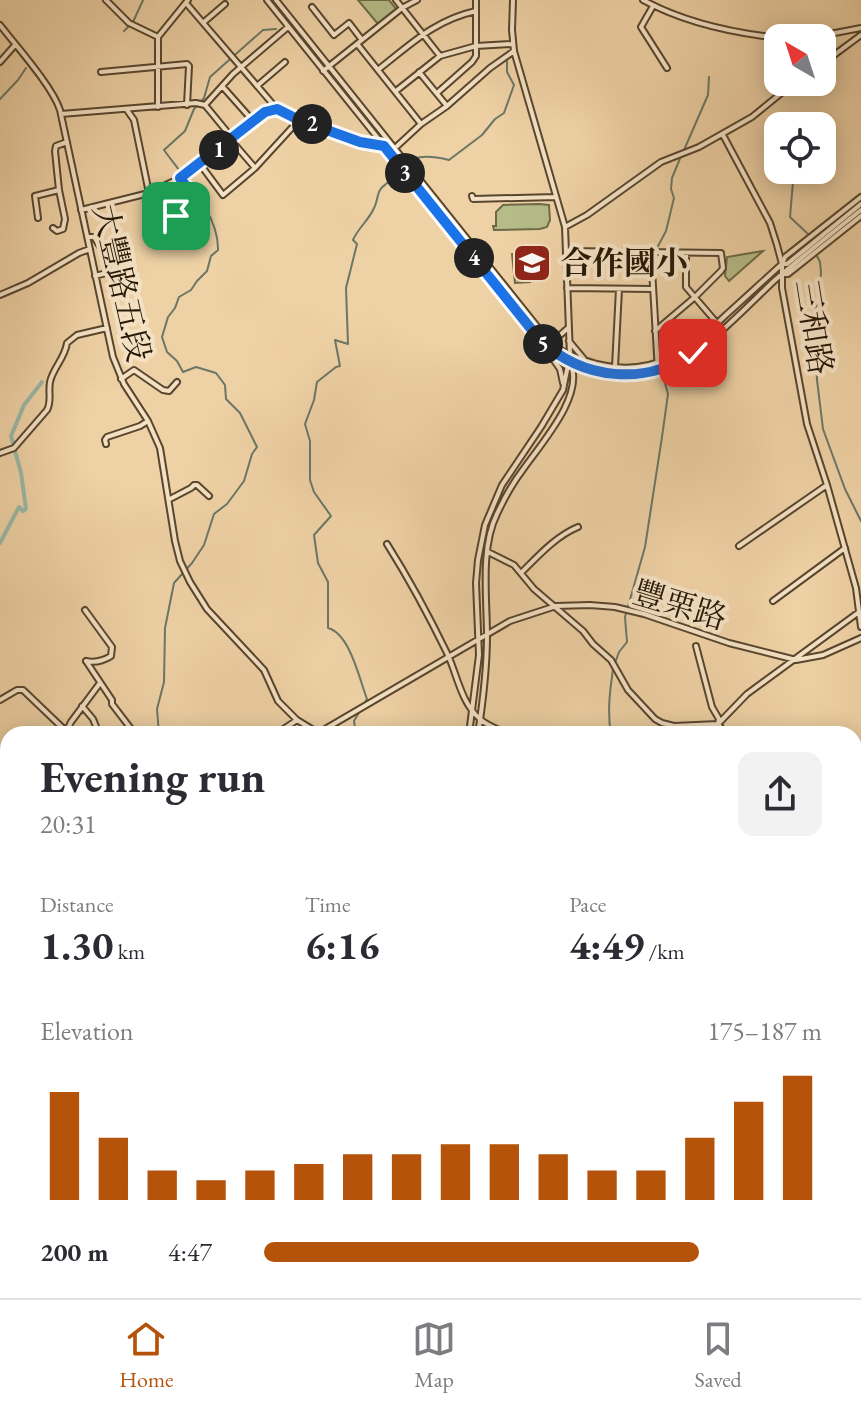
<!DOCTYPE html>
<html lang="en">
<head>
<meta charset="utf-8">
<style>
	:root { --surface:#fff; --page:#f2f2f3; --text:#2b2b33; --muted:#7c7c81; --line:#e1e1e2; --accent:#b45309 }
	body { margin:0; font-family:"EB Garamond","Noto Serif TC",serif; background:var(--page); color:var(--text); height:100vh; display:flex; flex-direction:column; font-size:30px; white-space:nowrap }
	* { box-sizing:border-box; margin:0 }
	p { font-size:26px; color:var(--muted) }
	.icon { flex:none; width:44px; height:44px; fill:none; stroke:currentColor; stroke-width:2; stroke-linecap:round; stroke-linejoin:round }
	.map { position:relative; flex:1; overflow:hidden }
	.details { position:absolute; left:0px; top:726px; width:862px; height:572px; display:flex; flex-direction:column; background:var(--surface); border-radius:24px 24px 0 0; box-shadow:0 4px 20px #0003 }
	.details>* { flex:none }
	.needle { width:52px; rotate:321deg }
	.tools { position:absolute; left:764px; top:24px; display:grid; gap:16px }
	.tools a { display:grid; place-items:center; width:72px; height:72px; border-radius:16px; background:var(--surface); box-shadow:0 4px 20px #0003; font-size:40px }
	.pin { position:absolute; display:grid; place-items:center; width:68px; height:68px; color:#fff; margin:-34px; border-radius:16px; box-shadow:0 4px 12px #0006 }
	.km { position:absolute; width:40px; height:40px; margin:-20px; border-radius:50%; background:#222; color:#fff; font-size:22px; line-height:40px; text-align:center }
	.round { display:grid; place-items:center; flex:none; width:84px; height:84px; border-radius:16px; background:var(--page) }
	.head { display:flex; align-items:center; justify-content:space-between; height:136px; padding:0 40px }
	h1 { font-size:44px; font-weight:700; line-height:60px }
	.metrics { display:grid; grid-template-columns:repeat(3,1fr); gap:12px; height:136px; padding:8px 40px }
	.metrics div { display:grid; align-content:center }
	.metrics b { font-size:40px; font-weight:700 }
	.metrics small { font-size:22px; font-weight:400 }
	.metrics p { font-size:22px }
	.chart { height:224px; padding:16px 40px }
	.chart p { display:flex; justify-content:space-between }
	.chart svg { width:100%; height:144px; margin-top:8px; stroke:var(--accent); stroke-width:6 }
	ul { padding:0 40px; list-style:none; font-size:26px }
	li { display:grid; grid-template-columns:128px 96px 1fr; align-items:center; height:60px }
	li i { height:20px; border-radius:10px; background:var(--accent) }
	.tab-bar { display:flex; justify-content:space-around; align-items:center; height:112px; border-top:2px solid var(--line); background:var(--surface); font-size:22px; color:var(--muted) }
	.tab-bar a { display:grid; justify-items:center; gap:4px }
	.tab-bar .on { color:var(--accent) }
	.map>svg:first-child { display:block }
	.green { fill:#b5bc88; stroke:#6e6a47; stroke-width:2 }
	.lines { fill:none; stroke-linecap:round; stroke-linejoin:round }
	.stream { stroke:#6b7766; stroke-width:2 }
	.canal { stroke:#99b7a6; stroke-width:4 }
	.minor-casing { stroke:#58462e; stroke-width:8 }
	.highway-casing { stroke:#261806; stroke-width:11 }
	.minor { stroke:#f4e1c4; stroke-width:4 }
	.highway { stroke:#e7b872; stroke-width:7 }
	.route-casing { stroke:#fff; stroke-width:16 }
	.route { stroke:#1a73e8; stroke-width:10 }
	.labels { text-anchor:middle; stroke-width:8; stroke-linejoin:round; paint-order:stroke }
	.poi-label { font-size:32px; font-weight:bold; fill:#261806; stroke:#f4e1c4; text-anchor:start }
	.street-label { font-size:32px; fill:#261806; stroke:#f4e1c4 }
</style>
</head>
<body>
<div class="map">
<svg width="861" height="1298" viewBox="0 0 861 1298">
	<rect width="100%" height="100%" fill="#eed1a5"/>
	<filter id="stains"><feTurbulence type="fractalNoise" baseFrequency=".0025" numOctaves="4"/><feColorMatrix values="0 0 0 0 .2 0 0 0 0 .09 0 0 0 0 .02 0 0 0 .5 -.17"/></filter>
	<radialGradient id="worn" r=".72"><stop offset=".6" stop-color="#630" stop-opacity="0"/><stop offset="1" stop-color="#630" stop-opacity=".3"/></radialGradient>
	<path class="green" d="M 358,0 L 389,0 L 396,9 L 378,24 Z
		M 539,204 L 549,205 L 550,220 L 547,227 L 540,229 L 494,230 L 493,226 L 496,226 L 496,212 L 503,205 Z
		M 763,251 L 729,281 L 725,276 L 727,257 Z
		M 527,252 L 530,282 L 515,283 L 512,254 Z"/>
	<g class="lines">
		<path class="stream" d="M 124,31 L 133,22 L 143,0
			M 0,99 L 18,80 L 26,68
			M 782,116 L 790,126
			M 684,150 L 708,95 L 709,77
			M 794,170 L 790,217 L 808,234 L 812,244
			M 657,248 L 666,231 L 674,198 L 671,189 L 672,178 L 681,156
			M 816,254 L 820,262 L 821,272 L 819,299 L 810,322 L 816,358 L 817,380 L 823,429 L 845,489 L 861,521
			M 615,663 L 619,652 L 627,642 L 625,617 L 645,547 L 662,437 L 668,394 L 663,376
			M 364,704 L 367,699 C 359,678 350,634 328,628 L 328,582 L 318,563 L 314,535 L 331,516 L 314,492 L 310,480 L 310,441 L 305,424 L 314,400 L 317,382 L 336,367 L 340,366 L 335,340 L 348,344 L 346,288 L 357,244 L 353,240 C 358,228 369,220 374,208 C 377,203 377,195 380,190 C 382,186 387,184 389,181 C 406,156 420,153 449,160 L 482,135 L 495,119 L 504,113 L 514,85 L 507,72 L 507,61
			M 159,734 L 157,709 L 164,682 L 165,628 L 174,583 L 192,563 L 204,545 L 214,514 L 227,504 L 244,481 L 252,454 L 257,447 L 240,413 L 226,399 L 225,385 L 216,373 L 196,367 L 183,372 L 177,361 L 167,352 L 162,337 L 168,317 L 175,308 L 179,297 L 191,290 L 197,281 L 207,271 L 211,256 L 218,250 C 219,214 184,178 164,150 L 185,131 L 194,109 L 204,98 L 210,77 L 263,30 L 276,29
			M 356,734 L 354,721 L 361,709
			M 611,734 C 607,711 610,691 613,669
			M 783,1290 L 790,1298"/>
		<path class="canal" d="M 0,543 L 19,507 L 23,511 L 26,509 L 21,473 L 11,436 L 24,405 L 42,382
			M 0,1116 L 8,1105
			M 0,1232 L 8,1242
			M 323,1298 L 325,1290"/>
		<defs>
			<path id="minor" d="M 106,0 L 129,23 L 158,37
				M 267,0 L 540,340 C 558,357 580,368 605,372 C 623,375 642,376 660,371 C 699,359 744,309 775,280 C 803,256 832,233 861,210
				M 276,0 L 548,340 C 561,353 579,359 597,364 C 654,378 688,351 727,314 C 745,298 763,281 782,264 L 785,257 L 861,197
				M 396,0 L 440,56
				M 643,0 C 685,23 732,33 780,38
				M 186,3 L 277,109
				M 653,6 L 641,27 L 667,68
				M 312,7 L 334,35 L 349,23 L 362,40
				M 204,22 L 225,4
				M 0,25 C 17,47 52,86 60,110 L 113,357 L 124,384 L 148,421 L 160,448 L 175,541 L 180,561 L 190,582 L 207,609 L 264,670 L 278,701 L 297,720 L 320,734
				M 809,38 L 861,28
				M 358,45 L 421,124
				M 0,62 L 15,45
				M 822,64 L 861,35
				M 379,69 C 411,44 435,20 476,11
				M 323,71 L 402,8 L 417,0
				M 101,72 L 187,64 L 189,66 L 187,105
				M 419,72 L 447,106
				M 222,86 L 253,121
				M 257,86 L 285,62
				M 396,91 L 440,56 L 476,46 L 512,44
				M 437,93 L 472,62 L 476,56 L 476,0
				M 205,105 L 233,74 L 288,27
				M 158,107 L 158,37 L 188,0
				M 127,110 L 134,120 L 149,193 L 158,223 L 201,207 L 180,178
				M 61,114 L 196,103 L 205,105 L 233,139
				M 723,135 L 770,223 L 777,245 L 782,264 L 782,288 L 807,424 L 827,485 L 856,588 L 861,627
				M 231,140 L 255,168
				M 200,164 L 223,195 L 255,168 L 299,120
				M 472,196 L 473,199 L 556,197
				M 81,210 L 149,193 L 180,178 L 265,112 L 277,109 L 299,120 L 360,142 L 395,148 L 421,124 L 447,106 L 490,68 L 514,51
				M 38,218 L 35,196 L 59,190
				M 565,227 L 587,215 L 661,162 L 699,147 L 752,117 L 795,82
				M 53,228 L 57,231 L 63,229 L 65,219 L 59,190 L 55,151 L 56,146 L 67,142
				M 88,237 L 94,237 L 114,268 L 114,271 L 95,276
				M 566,251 L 721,253 L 723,268 L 721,271 L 695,297 L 655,331
				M 651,252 L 658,371
				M 686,253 L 686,287 L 722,329
				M 782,264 L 787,264 L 861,204
				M 784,274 L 788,274 L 861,216
				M 567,288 L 653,289
				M 0,295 L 28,283 L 79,253 L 90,249
				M 548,340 L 558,337 L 568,328
				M 569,341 L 584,359
				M 541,342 L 560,369 L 563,383
				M 615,367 L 619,289
				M 121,379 L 134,370 L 163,390 L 169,391 L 177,382
				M 106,444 L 105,440 L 107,437 L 140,426 L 148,421
				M 0,453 L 14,448 L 47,410 C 52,401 48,393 50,382 C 53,368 65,358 67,343 L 77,335 L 107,328
				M 170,499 L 191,488 L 194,485 L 197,485 L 209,496
				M 387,544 C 409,579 429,616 447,653 C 457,674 461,703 480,719 C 487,726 499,729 507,734
				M 739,546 L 827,485
				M 488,552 L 514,565 L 534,589 L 583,631 L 593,644 L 611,660 L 628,690 L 655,719 L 662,723 L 674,726 L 718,724 L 747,694 L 859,612
				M 521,573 C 538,556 556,536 578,527
				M 773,601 L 845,548
				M 85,610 L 112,647 L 111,656 C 103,661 95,663 86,661
				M 696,646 L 712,707 L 719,719 L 718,724 L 726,734
				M 86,661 L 112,700 L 112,704 L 135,734
				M 0,700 L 17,690 L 23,690 L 69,734
				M 82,706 L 93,719 L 99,734
				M 67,730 L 71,722 L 100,683
				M 320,732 L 510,621 L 556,606 L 590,605 L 615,607 L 644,614 L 729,643 L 796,660 L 823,655 L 861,638
				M 276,734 L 297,720
				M 469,734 L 479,655 L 476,583 L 478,560 L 485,525 L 502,485 L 541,427 L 563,390 L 570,355 L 565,227 L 514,51 L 512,30 L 513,0
				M 478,734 C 483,701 487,669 487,636 C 487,598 480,548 497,514 C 504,499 512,484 522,471 C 539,446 586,395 570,363
				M 0,776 L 4,780 L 0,784
				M 0,820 L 8,818
				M 0,949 L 8,945
				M 854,1015 L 859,1024
				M 0,1146 L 8,1156
				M 858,1151 L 861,1149
				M 0,1172 L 8,1165
				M 854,1266 L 861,1264
				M 403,1290 L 408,1298
				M 413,1290 L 418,1298
				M 549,1290 L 554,1298
				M 710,1290 L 716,1298
				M 802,1290 L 810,1298
				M 45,1298 L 56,1290
				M 314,1298 L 318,1290
				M 327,1298 L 329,1290
				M 745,1298 L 778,1290
				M 853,1298 L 861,1290"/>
			<path id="highway" d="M 0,1010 L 8,1027
				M 0,1031 L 8,1048
				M 108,1290 L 110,1298
				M 118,1290 L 121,1298"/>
		</defs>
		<use href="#minor" class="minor-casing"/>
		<use href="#highway" class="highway-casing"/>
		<use href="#minor" class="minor"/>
		<use href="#highway" class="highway"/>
	</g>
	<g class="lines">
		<defs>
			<path id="route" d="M 176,216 L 201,207 L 180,178 L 265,112 L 277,109 L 299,120 L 360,142 L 384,146 L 540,340 C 583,380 645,386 693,353"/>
		</defs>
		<use href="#route" class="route-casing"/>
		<use href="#route" class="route"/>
	</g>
	<defs>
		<symbol id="school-square" viewBox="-11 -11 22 22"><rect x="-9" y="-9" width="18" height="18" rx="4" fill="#8f2418" stroke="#f4e1c4"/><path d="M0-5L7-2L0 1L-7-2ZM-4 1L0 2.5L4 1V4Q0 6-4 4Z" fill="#fff"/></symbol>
	</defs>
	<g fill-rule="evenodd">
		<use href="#school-square" x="510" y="241" width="44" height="44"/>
	</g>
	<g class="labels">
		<g class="poi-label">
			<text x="560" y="274">合作國小</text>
		</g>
		<g class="street-label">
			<text transform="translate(122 283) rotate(77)" y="11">大豐路五段</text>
			<text transform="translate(814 327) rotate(81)" y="11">三和路</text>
			<text transform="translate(680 605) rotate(17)" y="11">豐栗路</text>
		</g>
	</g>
	<rect width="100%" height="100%" filter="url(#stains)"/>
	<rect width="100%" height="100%" fill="url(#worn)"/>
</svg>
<div class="tools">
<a><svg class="needle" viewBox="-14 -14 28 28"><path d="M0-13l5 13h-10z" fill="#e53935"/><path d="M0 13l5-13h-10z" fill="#7c7c81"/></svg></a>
<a><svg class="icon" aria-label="locate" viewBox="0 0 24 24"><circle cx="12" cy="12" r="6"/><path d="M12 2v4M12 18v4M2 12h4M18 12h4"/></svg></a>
</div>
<div class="pin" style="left:176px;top:216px;background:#1e9e55"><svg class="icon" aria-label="arrive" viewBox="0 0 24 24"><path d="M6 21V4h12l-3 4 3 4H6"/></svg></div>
<div class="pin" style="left:693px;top:353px;background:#d93025"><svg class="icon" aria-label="check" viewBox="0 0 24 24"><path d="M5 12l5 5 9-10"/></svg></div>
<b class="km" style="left:219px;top:150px">1</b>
<b class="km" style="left:312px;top:124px">2</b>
<b class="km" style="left:405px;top:173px">3</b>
<b class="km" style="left:474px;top:258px">4</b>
<b class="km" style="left:543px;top:344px">5</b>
<section class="details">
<div class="head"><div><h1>Evening run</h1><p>20:31</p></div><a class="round"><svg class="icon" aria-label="share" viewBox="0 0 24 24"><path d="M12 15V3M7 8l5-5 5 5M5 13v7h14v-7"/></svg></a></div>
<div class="metrics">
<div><p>Distance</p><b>1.30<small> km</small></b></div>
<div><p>Time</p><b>6:16</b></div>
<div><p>Pace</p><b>4:49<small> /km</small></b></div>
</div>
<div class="chart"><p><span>Elevation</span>175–187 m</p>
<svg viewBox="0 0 160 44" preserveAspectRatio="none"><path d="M5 44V11M15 44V25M25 44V35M35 44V38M45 44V35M55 44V33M65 44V30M75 44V30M85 44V27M95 44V27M105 44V30M115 44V35M125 44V35M135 44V25M145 44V14M155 44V6"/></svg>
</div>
<ul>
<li><b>200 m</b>4:47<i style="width:78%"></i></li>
</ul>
</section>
</div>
<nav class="tab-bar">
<a class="on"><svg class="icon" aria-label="home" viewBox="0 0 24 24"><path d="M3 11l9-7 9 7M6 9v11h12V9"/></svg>Home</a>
<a><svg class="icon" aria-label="map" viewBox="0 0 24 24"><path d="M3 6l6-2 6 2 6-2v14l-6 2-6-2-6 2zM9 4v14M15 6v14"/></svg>Map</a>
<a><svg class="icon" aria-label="saved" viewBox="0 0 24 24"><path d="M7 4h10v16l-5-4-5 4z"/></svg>Saved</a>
</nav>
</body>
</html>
